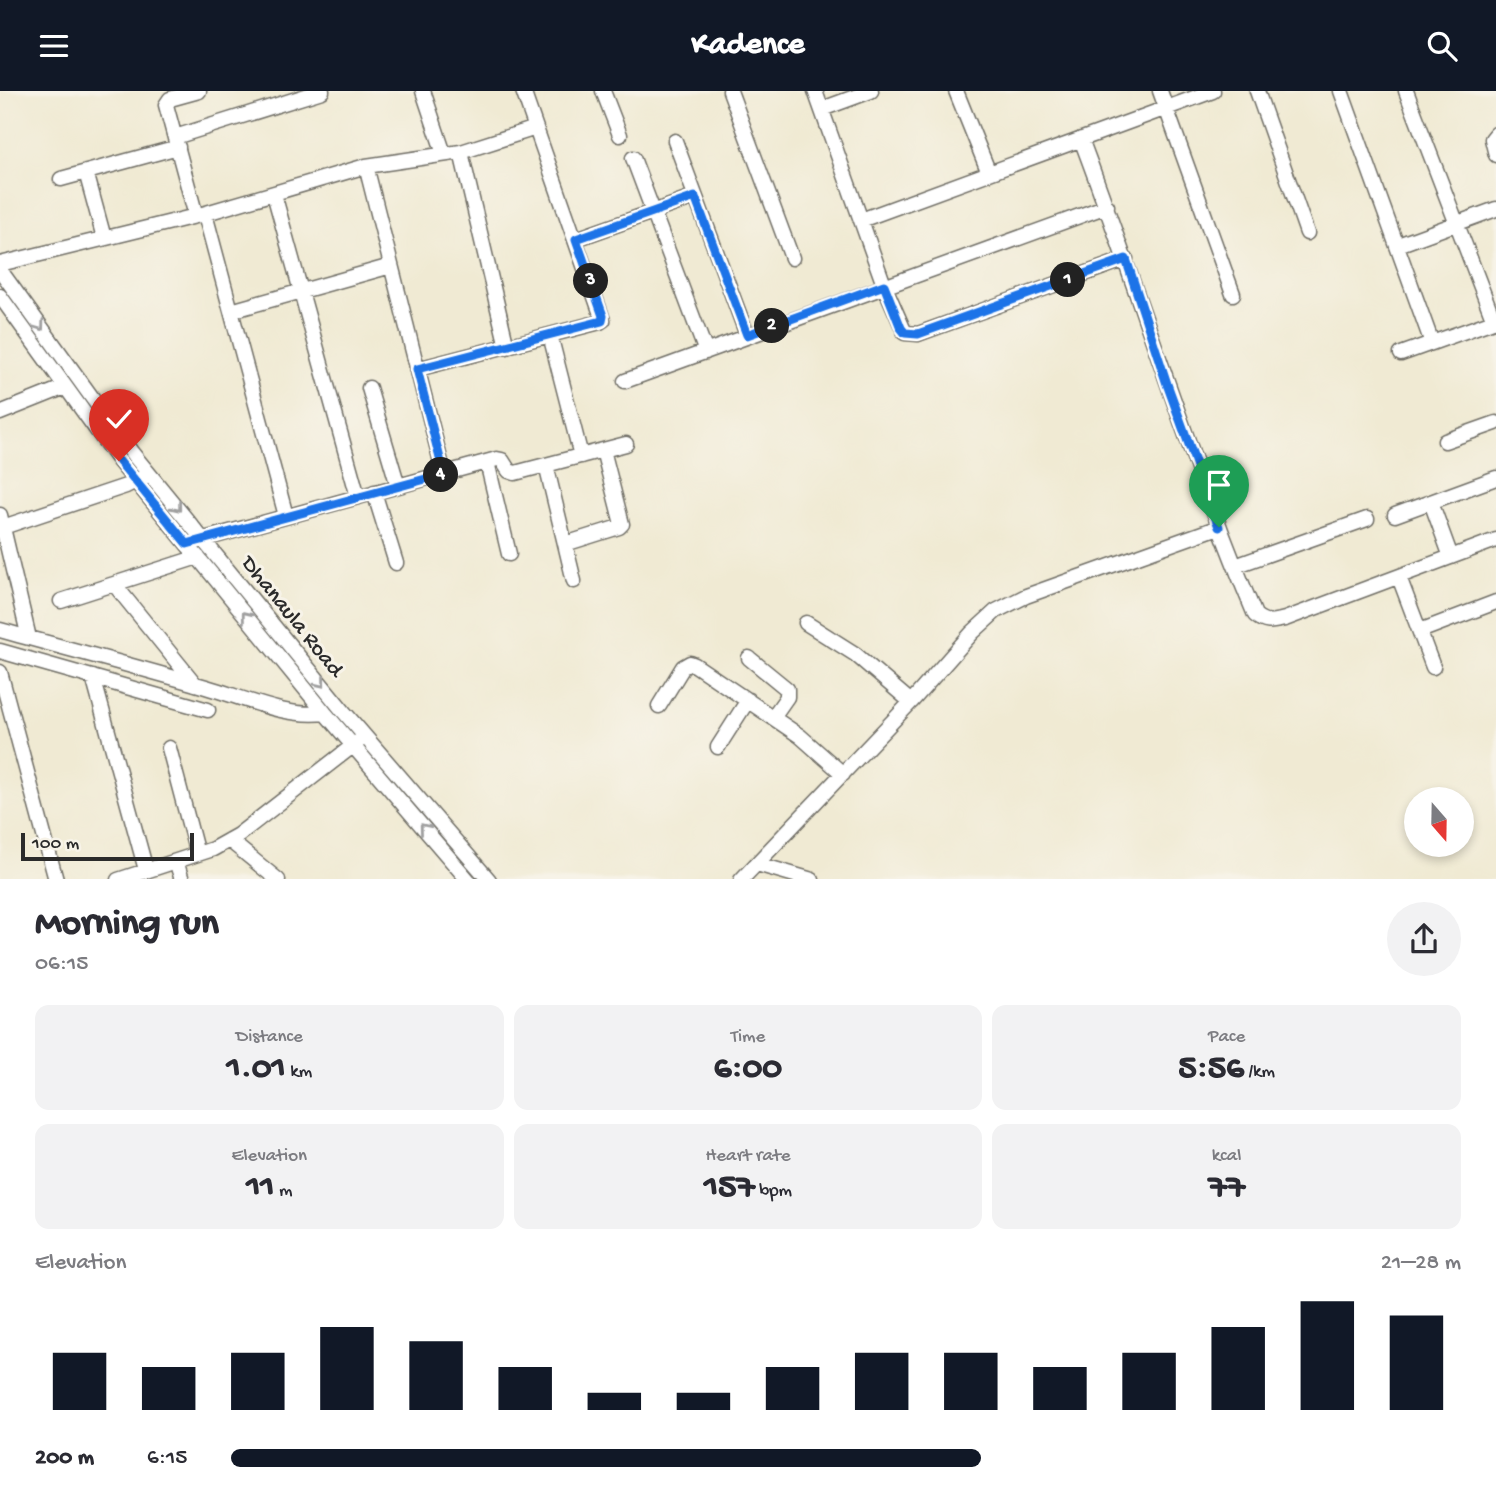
<!DOCTYPE html>
<html lang="en">
<head>
<meta charset="utf-8">
<style>
	:root { --surface:#fff; --page:#f2f2f3; --text:#2b2b33; --muted:#7c7c81; --accent:#111827 }
	body { margin:0; font-family:"Gochi Hand",sans-serif; background:var(--page); color:var(--text); height:100vh; display:flex; flex-direction:column; font-size:26px; white-space:nowrap }
	* { box-sizing:border-box; margin:0 }
	p { font-size:23px; color:var(--muted) }
	.icon { flex:none; width:38px; height:38px; fill:none; stroke:currentColor; stroke-width:2; stroke-linecap:round; stroke-linejoin:round }
	.map { position:relative; height:788px; overflow:hidden }
	.drawer { display:flex; flex-direction:column; background:var(--surface); flex:1 }
	.drawer>* { flex:none }
	.needle { width:46px; rotate:160deg }
	.tools { position:absolute; left:1404px; top:696px; display:grid; gap:14px }
	.tools a { display:grid; place-items:center; width:70px; height:70px; border-radius:50%; background:var(--surface); box-shadow:0 4px 10px #0003; font-size:35px }
	.scale { position:absolute; left:21px; bottom:18px; width:173px; box-sizing:border-box; padding-left:7px; border:4px solid #2b2b2b; border-top:0; font-size:19px; line-height:24px; white-space:nowrap; color:#2b2b2b; -webkit-text-stroke:5px #f7f3e8; paint-order:stroke }
	.pin { position:absolute; display:grid; place-items:center; width:60px; height:60px; color:#fff; margin:-72px -30px; border-radius:50% 50% 50% 0; rotate:-45deg; box-shadow:0 0 7px #0007 }
	.pin .icon { rotate:45deg }
	.km { position:absolute; width:35px; height:35px; margin:-18px; border-radius:50%; background:#222; color:#fff; font-size:19px; line-height:35px; text-align:center }
	.round { display:grid; place-items:center; flex:none; width:74px; height:74px; border-radius:37px; background:var(--page) }
	.headline { display:flex; align-items:center; justify-content:space-between; height:119px; padding:0 35px }
	h1 { font-size:38px; font-weight:700; line-height:52px }
	.stats { display:grid; grid-template-columns:repeat(3,1fr); gap:10px; height:119px; padding:7px 35px }
	.stats div { display:grid; align-content:center; border-radius:14px; background:var(--page); text-align:center }
	.stats b { font-size:35px; font-weight:700 }
	.stats small { font-size:19px; font-weight:400 }
	.stats p { font-size:19px }
	.chart { height:196px; padding:14px 35px }
	.chart p { display:flex; justify-content:space-between }
	.chart svg { width:100%; height:126px; margin-top:7px; stroke:var(--accent); stroke-width:6 }
	ul { padding:0 35px; list-style:none; font-size:23px }
	li { display:grid; grid-template-columns:112px 84px 1fr; align-items:center; height:52px }
	li i { height:18px; border-radius:9px; background:var(--accent) }
	header { display:flex; justify-content:space-between; align-items:center; height:91px; padding:0 35px; background:var(--accent); color:#fff; font-size:32px; font-weight:700 }
	.map>svg:first-child { display:block }
	.lines { fill:none; stroke-linecap:round; stroke-linejoin:round }
	.minor-casing { stroke:#706e66; stroke-width:17 }
	.minor { stroke:#fff; stroke-width:14 }
	.oneway { stroke:#a0a0a0 }
	.route-casing { stroke:#fff; stroke-width:14 }
	.route { stroke:#1a73e8; stroke-width:9 }
	.labels { text-anchor:middle; stroke-width:6; stroke-linejoin:round; paint-order:stroke }
	.street-label { font-size:23px; fill:#2b2b2b; stroke:#f7f3e8 }
</style>
</head>
<body>
<header><svg class="icon" aria-label="menu" viewBox="0 0 24 24"><path d="M4 6h16M4 12h16M4 18h16"/></svg>Kadence<svg class="icon" aria-label="search" viewBox="0 0 24 24"><circle cx="10" cy="10" r="6"/><path d="M15 15l6 6"/></svg></header>
<div class="map">
<svg width="1496" height="789" viewBox="0 0 1496 789">
	<rect width="100%" height="100%" fill="#f7f3e8"/>
	<filter id="ink" filterUnits="userSpaceOnUse"><feTurbulence type="fractalNoise" baseFrequency=".0143" numOctaves="2"/><feDisplacementMap in="SourceGraphic" scale="14" xChannelSelector="R" yChannelSelector="G"/><feConvolveMatrix kernelMatrix="1 2 1 2 8 2 1 2 1" color-interpolation-filters="sRGB"/></filter>
	<filter id="wash" filterUnits="userSpaceOnUse"><feTurbulence type="fractalNoise" baseFrequency=".00686" numOctaves="4" result="noise"/><feDisplacementMap in="SourceGraphic" scale="28" xChannelSelector="R" yChannelSelector="G"/><feGaussianBlur stdDeviation="1.57" result="paint"/><feColorMatrix in="noise" values="0 0 0 0 0 0 0 0 0 0 0 0 0 0 0 0 0 1.4 0 .05"/><feComposite in="paint" operator="in"/></filter>
	<g filter="url(#wash)">
		<rect width="100%" height="100%" fill="#f0ead3"/>
	</g>
	<g filter="url(#ink)">
		<g class="lines">
			<defs>
				<path id="minor" d="M 423,0 L 444,63
					M 603,0 L 620,44
					M 730,0 L 792,167
					M 815,0 L 884,194 L 905,242 L 918,243 L 1126,168
					M 956,0 L 989,82
					M 1160,0 L 1233,203
					M 1257,0 L 1307,142
					M 1341,0 L 1432,252
					M 1406,0 L 1494,230
					M 822,18 L 871,0
					M 1496,43 L 1492,48 L 1496,64
					M 175,46 L 322,0
					M 1081,48 C 1141,206 1189,368 1255,524 C 1265,533 1272,531 1285,528 L 1496,449
					M 675,50 L 747,244
					M 461,61 L 507,256
					M 633,67 L 706,261
					M 366,75 L 444,383
					M 86,81 L 104,147
					M 61,88 L 178,56
					M 274,103 L 358,406
					M 205,123 L 286,425
					M 196,125 L 166,14 L 170,8 L 199,0
					M 861,129 L 1213,0
					M 576,148 L 695,106
					M 1398,154 L 1496,118
					M 0,173 L 196,125 L 366,75 L 461,61 L 536,37
					M 0,179 L 132,362 L 344,621 L 489,789
					M 0,205 L 119,370 L 325,622 L 468,789
					M 231,220 L 391,175
					M 550,244 L 581,365
					M 1401,263 L 1496,229
					M 417,278 L 600,231 L 603,229 L 523,0
					M 625,290 L 1107,115
					M 369,297 L 398,395
					M 0,322 L 65,296
					M 1445,350 L 1496,332
					M 487,371 L 509,463
					M 546,374 L 574,490
					M 374,401 L 396,472
					M 1431,411 L 1451,466
					M 0,424 L 29,547
					M 1395,424 L 1496,387
					M 3,436 L 126,395 L 142,387
					M 197,450 L 497,368 L 502,369 L 509,380 L 515,382 L 626,353
					M 565,453 L 619,436 L 622,433 L 603,359
					M 1235,475 L 1367,428
					M 1399,486 L 1433,576
					M 114,493 L 195,593
					M 61,510 L 198,466
					M 806,532 L 855,563 L 911,611
					M 0,539 C 69,558 138,576 206,596 C 245,607 285,627 325,622
					M 1420,540 L 1496,511
					M 0,560 L 208,619
					M 749,567 L 787,598 L 787,606 L 773,626
					M 0,581 L 56,789
					M 93,586 L 146,779
					M 659,615 L 683,576 L 690,572 L 695,574 L 800,645 L 843,683
					M 718,656 L 748,609
					M 169,657 L 197,763
					M 229,749 L 278,789
					M 176,770 L 182,789
					M 757,773 L 812,789
					M 118,789 L 213,758 L 238,744 L 359,650
					M 741,789 L 911,611 L 972,542 L 996,520 L 1026,505 L 1219,436"/>
			</defs>
			<use href="#minor" class="minor-casing"/>
			<use href="#minor" class="minor"/>
		</g>
		<defs><path id="oneway-chevron" d="M-2-3.5L2.5 0L-2 3.5" fill="none" stroke-width="1.6" stroke-linecap="round" stroke-linejoin="round" transform="scale(1.75)"/></defs>
		<g class="oneway">
			<use href="#oneway-chevron" transform="translate(40 235) rotate(54)"/>
			<use href="#oneway-chevron" transform="translate(177 416) rotate(51)"/>
			<use href="#oneway-chevron" transform="translate(246 525) rotate(-129)"/>
			<use href="#oneway-chevron" transform="translate(321 592) rotate(51)"/>
			<use href="#oneway-chevron" transform="translate(424 737) rotate(-130)"/>
		</g>
	</g>
	<g class="lines" filter="url(#ink)">
		<defs>
			<path id="route" d="M 119,370 L 187,453 L 444,383 L 417,278 L 602,230 L 603,225 L 576,148 L 695,106 L 747,244 L 884,194 L 901,237 L 905,242 L 918,243 L 1126,168 L 1167,293 L 1219,436"/>
		</defs>
		<use href="#route" class="route-casing"/>
		<use href="#route" class="route"/>
	</g>
	<g class="labels">
		<g class="street-label">
			<text transform="translate(294 524) rotate(51)" y="8">Dhanaula Road</text>
		</g>
	</g>
</svg>
<div class="tools">
<a><svg class="needle" viewBox="-14 -14 28 28"><path d="M0-13l5 13h-10z" fill="#e53935"/><path d="M0 13l5-13h-10z" fill="#7c7c81"/></svg></a>
</div>
<div class="scale">100 m</div>
<div class="pin" style="left:1219px;top:436px;background:#1e9e55"><svg class="icon" aria-label="arrive" viewBox="0 0 24 24"><path d="M6 21V4h12l-3 4 3 4H6"/></svg></div>
<div class="pin" style="left:119px;top:370px;background:#d93025"><svg class="icon" aria-label="check" viewBox="0 0 24 24"><path d="M5 12l5 5 9-10"/></svg></div>
<b class="km" style="left:1068px;top:189px">1</b>
<b class="km" style="left:772px;top:235px">2</b>
<b class="km" style="left:591px;top:190px">3</b>
<b class="km" style="left:441px;top:384px">4</b>
</div>
<section class="drawer">
<div class="headline"><div><h1>Morning run</h1><p>06:15</p></div><a class="round"><svg class="icon" aria-label="share" viewBox="0 0 24 24"><path d="M12 15V3M7 8l5-5 5 5M5 13v7h14v-7"/></svg></a></div>
<div class="stats">
<div><p>Distance</p><b>1.01<small> km</small></b></div>
<div><p>Time</p><b>6:00</b></div>
<div><p>Pace</p><b>5:56<small> /km</small></b></div>
</div>
<div class="stats">
<div><p>Elevation</p><b>11<small> m</small></b></div>
<div><p>Heart rate</p><b>157<small> bpm</small></b></div>
<div><p>kcal</p><b>77</b></div>
</div>
<div class="chart"><p><span>Elevation</span>21–28 m</p>
<svg viewBox="0 0 160 44" preserveAspectRatio="none"><path d="M5 44V24M15 44V29M25 44V24M35 44V15M45 44V20M55 44V29M65 44V38M75 44V38M85 44V29M95 44V24M105 44V24M115 44V29M125 44V24M135 44V15M145 44V6M155 44V11"/></svg>
</div>
<ul>
<li><b>200 m</b>6:15<i style="width:61%"></i></li>
</ul>
</section>
</body>
</html>
